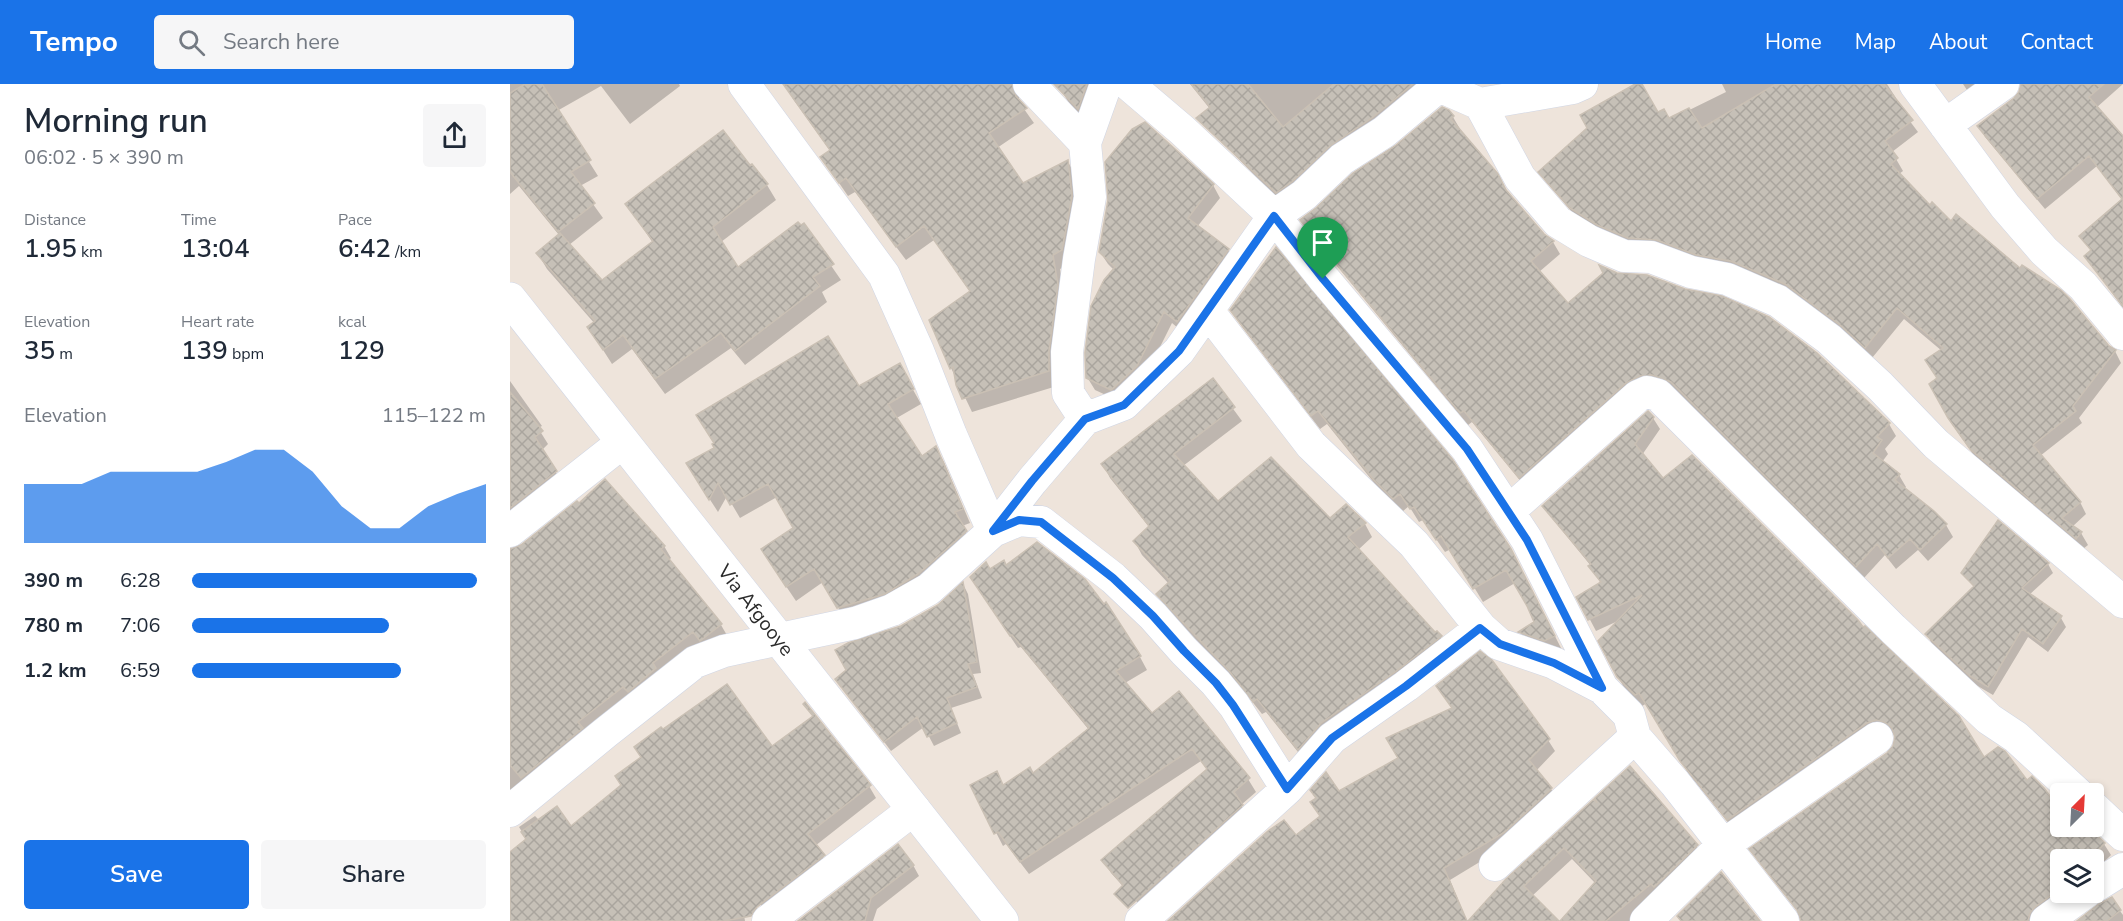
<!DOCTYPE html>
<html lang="en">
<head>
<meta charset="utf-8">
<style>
	:root { --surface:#fff; --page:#f6f6f7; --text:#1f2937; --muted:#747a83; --accent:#1a73e8 }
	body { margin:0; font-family:"Nunito Sans",sans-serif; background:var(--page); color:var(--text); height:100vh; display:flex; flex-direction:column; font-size:22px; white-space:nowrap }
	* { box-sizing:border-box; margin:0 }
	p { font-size:20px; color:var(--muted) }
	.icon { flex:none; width:33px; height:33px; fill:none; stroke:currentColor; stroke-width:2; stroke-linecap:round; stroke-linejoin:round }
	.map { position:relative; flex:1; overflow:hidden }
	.drawer { display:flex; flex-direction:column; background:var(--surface); width:510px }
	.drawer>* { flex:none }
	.needle { width:39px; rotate:24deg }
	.controls { position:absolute; left:1540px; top:699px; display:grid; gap:12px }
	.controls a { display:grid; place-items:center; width:54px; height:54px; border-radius:6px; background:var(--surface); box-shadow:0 3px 9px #0003; font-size:30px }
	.pin { position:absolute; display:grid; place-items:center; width:51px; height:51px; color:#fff; margin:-62px -26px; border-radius:50% 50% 50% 0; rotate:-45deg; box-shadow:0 0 6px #0007 }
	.pin .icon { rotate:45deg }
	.round { display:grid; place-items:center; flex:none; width:63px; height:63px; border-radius:6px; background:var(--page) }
	.overview { display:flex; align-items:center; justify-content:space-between; height:102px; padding:0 24px }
	h1 { font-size:33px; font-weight:600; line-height:45px }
	.stats { display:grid; grid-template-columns:repeat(3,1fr); gap:9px; height:102px; padding:6px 24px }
	.stats div { display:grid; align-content:center }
	.stats b { font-size:26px; font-weight:600 }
	.stats small { font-size:16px; font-weight:400 }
	.stats p { font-size:16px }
	.chart { height:168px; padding:12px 24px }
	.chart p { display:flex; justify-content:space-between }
	.chart svg { width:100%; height:108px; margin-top:6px; fill:var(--accent); opacity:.7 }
	.primary-button { display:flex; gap:12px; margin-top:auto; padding:12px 24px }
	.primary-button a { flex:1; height:69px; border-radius:6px; background:var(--accent); color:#fff; font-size:24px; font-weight:600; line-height:69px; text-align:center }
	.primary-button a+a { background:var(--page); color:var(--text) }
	ul { padding:0 24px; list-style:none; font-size:20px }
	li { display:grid; grid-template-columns:96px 72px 1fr; align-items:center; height:45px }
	li i { height:15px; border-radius:8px; background:var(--accent) }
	header { display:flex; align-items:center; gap:36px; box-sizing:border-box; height:84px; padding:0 30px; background:var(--accent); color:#fff }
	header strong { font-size:28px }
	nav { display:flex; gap:33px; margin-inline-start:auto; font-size:21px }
	.search { width:420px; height:54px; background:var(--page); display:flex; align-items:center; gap:15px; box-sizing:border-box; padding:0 21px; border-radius:6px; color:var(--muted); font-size:22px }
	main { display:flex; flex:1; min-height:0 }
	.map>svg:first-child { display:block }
	.shadow { fill:#0003 }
	.building { fill:url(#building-cross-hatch); stroke:#cac0b4; stroke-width:1.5 }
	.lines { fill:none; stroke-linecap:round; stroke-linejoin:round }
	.minor-casing { stroke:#d0d6e5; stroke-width:33 }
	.secondary-casing { stroke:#d0d6e5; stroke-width:34 }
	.minor { stroke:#fff; stroke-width:32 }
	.secondary { stroke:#fff; stroke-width:33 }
	.route-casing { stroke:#fff; stroke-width:12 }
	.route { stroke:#1a73e8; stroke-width:8 }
	.labels { text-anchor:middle; stroke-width:4.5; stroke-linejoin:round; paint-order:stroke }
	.street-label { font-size:20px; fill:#2b2b2b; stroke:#fff }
</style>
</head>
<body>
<header>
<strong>Tempo</strong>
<div class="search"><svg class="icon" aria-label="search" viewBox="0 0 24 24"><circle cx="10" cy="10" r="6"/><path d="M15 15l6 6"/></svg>Search here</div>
<nav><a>Home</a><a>Map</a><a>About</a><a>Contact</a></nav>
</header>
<main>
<section class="drawer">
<div class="overview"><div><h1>Morning run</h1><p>06:02 · 5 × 390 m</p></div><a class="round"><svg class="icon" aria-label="share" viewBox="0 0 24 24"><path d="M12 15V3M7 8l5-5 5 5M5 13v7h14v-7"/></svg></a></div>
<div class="stats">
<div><p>Distance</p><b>1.95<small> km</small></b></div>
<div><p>Time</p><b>13:04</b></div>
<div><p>Pace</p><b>6:42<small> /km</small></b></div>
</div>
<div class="stats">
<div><p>Elevation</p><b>35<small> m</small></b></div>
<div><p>Heart rate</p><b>139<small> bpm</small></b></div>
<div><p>kcal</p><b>129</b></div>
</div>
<div class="chart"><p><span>Elevation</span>115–122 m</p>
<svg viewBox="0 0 160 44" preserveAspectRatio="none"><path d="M0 44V20L10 20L20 20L30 15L40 15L50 15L60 15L70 11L80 6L90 6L100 15L110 29L120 38L130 38L140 29L150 24L160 20V44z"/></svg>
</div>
<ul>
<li><b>390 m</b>6:28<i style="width:97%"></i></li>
<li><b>780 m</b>7:06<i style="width:67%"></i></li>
<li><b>1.2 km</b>6:59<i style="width:71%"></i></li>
</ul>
<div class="primary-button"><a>Save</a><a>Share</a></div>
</section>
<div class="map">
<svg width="1613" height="837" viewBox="0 0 1613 837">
	<defs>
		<pattern id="building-cross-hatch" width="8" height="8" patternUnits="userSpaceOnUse" patternTransform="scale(1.5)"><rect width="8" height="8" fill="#c6c0b7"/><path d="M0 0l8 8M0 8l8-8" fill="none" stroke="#aaa59e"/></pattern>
	</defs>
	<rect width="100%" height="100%" fill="#eee4db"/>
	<path class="shadow" d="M 0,0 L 169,0 L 170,2 L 120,40 L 91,2 L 47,27 L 88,92 L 70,102 L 93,134 L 59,161 L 91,198 L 143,159 L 117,121 L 241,82 L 257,101 L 266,116 L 211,158 L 228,185 L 293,141 L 331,196 L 312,208 L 317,218 L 235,281 L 221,264 L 155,310 L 122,265 L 102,280 L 79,244 L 85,240 L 37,185 L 28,170 L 49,151 L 9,102 L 0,110 Z
		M 275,0 L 503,0 L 509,11 L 509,18 L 524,39 L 487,64 L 512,101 L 558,78 L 566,92 L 560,180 L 550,185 L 555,216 L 547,302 L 462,328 L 441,284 L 461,209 L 424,156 L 396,176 L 345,108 L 338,112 L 312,74 L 321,68 L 283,15 Z
		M 556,0 L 591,0 L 576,36 L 560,21 L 552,7 Z
		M 680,0 L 913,0 L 774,121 L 699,45 L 700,25 Z
		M 1128,0 L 1130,0 L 1148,30 L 1159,36 L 1216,8 L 1212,0 L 1377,0 L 1386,14 L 1384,16 L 1408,48 L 1382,68 L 1393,87 L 1389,90 L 1419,123 L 1605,267 L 1611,279 L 1569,334 L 1572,339 L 1530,372 L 1570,418 L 1576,430 L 1562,443 L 1571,449 L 1578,461 L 1573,465 L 1468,377 L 1446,346 L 1432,267 L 1394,235 L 1362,274 L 1126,165 L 1068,135 L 1037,99 L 1030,88 Z
		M 1453,0 L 1484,0 L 1463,15 Z
		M 1512,0 L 1613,0 L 1586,24 L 1613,54 L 1613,117 L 1587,82 L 1535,125 L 1475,53 L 1469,42 L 1504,16 L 1510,9 Z
		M 943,33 L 950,45 L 948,46 L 995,107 L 1033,151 L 1043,158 L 1050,170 L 1029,188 L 1058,221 L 1379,340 L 1386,352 L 1375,365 L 1378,370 L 1372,378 L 1389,391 L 1396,403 L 1394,405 L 1436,441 L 1443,453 L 1418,477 L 1408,466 L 1386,485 L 1375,471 L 1354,494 L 1150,303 L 1017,405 L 962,338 L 958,341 L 799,148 L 792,136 Z
		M 703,101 L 710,114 L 687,143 L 718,166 L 725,179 L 675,250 L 662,239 L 634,295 L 609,317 L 585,306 L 577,293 L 604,186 L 598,180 L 590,168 Z
		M 1613,117 L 1613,224 L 1583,183 L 1576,172 L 1582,168 L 1571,152 Z
		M 722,226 L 1009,481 L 1052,566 L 1018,561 L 1010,548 L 1026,538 L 1005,499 L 973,518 L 941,465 L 935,468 L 913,436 L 909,438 L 899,422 L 892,428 L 873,410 L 817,340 L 810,345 L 730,240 Z
		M 397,295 L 411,320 L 385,335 L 411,375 L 426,364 L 434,378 L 460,439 L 452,442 L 464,462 L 337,538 L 313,498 L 286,517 L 261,480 L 285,444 L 267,413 L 230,434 L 217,412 L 208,428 L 186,394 L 349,304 Z
		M 702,296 L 732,337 L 673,382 L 708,419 L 855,440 L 862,453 L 848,466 L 925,551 L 931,553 L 938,566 L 796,678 L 756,628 L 752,630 L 729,601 L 655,523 L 648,510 L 659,500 L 632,471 L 625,458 L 640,444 L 600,394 L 593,380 Z
		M 0,297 L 32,342 L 28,344 L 38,360 L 32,366 L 53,400 L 0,442 Z
		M 1143,334 L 1150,345 L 1132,371 L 1153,396 L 1473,675 L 1516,698 L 1544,720 L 1547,717 L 1551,720 L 1551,742 L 1594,760 L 1601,771 L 1584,788 L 1584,776 L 1551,776 L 1551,808 L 1529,837 L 1296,837 L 1248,777 L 1241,765 L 1378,670 L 1385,662 L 1386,652 L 1382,649 L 1373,647 L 1225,747 L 1178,689 L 1137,619 L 1132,622 L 1115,605 L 1108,593 L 1110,536 L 1086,547 L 1068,513 L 1091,500 L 1081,482 L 1041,433 L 1034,422 Z
		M 1489,438 L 1538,480 L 1543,489 L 1519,511 L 1551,534 L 1556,543 L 1538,568 L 1518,553 L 1483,611 L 1466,601 L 1422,560 L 1417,550 L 1464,503 L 1453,489 Z
		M 154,462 L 161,474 L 159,476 L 211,541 L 218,553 L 0,722 L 0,466 Z
		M 496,483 L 630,573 L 637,586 L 615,599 L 642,631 L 738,695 L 746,708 L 731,721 L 739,735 L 636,828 L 601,789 L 593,776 L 697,686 L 691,677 L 519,790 L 496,760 L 493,762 L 462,702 L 494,702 L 523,691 L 579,646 L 511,563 L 508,564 L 469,506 L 480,487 Z
		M 453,500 L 458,510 L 471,589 L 463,590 L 472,614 L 441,624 L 451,649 L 424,662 L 414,643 L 381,667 L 327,595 L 392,543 L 429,522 Z
		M 928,602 L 1038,656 L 1045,667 L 1026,687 L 1041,705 L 1048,716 L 1001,759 L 940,796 L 957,837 L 660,837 L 812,733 L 829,709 L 890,674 L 943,625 Z
		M 295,621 L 359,702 L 366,714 L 305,762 L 321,784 L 261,830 L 229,802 L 235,837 L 0,837 L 0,770 L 17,756 L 9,743 L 25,732 L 29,736 L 61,744 L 262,664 L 303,633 Z
		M 1090,726 L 1186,762 L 1193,773 L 1129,837 L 1052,837 L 1086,800 L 1062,775 L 1022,812 L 1047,837 L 960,837 Z
		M 403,781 L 409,792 L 367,825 L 363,837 L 303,837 Z
		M 1601,815 L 1613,831 L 1613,837 L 1568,837 Z"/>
	<path class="building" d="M 15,0 L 32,0 L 81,76 L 61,88 L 85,119 L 48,148 L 0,88 L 0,9 Z
		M 273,0 L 502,0 L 506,12 L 517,24 L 479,49 L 513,99 L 558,76 L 562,112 L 552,166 L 543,171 L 548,201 L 539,266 L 539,287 L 452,315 L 446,301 L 443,283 L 440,285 L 419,236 L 460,207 L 414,142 L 386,163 L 336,94 L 329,99 L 310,73 L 320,66 Z
		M 544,0 L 577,0 L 568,25 L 567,24 Z
		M 681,0 L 738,0 L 773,43 L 824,0 L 903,0 L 863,33 L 820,62 L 783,97 L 766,109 L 686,34 L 700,23 Z
		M 1125,0 L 1132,0 L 1148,28 L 1154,25 L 1159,34 L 1179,24 L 1192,44 L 1266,0 L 1374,0 L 1403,36 L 1375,57 L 1388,74 L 1381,80 L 1420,121 L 1422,118 L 1441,137 L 1446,130 L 1510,184 L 1512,181 L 1551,206 L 1560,215 L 1599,262 L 1606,266 L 1563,322 L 1566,327 L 1523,361 L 1571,418 L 1552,434 L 1572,448 L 1566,455 L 1460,365 L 1438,334 L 1419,300 L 1427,294 L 1415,276 L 1433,264 L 1387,224 L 1355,264 L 1330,241 L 1275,200 L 1221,177 L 1186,171 L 1147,156 L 1118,154 L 1087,141 L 1060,124 L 1028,88 L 1077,44 L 1070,31 Z
		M 1511,0 L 1594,0 L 1579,13 L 1613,52 L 1613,222 L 1574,172 L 1581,166 L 1569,152 L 1612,115 L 1579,72 L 1527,115 L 1467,42 L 1504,14 L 1509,8 Z
		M 932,23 L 939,26 L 944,32 L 941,35 L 988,90 L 996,106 L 1034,150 L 1044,157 L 1021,177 L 1058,219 L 1093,189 L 1089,181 L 1107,189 L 1137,191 L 1175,205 L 1212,212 L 1259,233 L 1307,269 L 1380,339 L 1367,353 L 1372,356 L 1363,369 L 1390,390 L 1385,396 L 1424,427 L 1437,440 L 1410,466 L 1400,455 L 1378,474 L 1367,460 L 1346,483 L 1161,298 L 1142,291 L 1130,292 L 1116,299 L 1009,394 L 954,327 L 950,329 L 790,136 L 806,124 L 843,89 L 885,62 Z
		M 635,38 L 704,100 L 678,134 L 719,165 L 667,238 L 654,228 L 627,282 L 601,306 L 576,294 L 575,269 L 581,222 L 594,196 L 605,183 L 589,168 L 598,116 L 595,78 L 622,45 Z
		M 213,46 L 240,81 L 242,80 L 258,100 L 203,143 L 228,183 L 288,138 L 291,141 L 294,139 L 324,180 L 303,193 L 310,202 L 225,267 L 211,249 L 145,295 L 113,251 L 93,266 L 77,243 L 85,237 L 26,169 L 50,149 L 92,196 L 143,157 L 115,120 Z
		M 766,163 L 943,376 L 1001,465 L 1045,552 L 1034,557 L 1008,548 L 1024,538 L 1017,522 L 996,486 L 963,505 L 931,452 L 926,456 L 904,423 L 900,425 L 890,410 L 883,415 L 864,396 L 808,327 L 801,332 L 720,226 Z
		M 318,252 L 349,302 L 390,279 L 404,305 L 378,320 L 412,372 L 426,362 L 453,425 L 445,428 L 457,447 L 408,490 L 375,510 L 327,524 L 304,485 L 276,503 L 251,465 L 283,444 L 258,400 L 220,421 L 208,399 L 199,416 L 176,379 L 204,364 L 202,360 L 204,359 L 186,331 Z
		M 703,294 L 725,323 L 664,370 L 708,417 L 761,373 L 820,434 L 836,420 L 856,439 L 838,453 L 925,548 L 927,547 L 932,552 L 885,588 L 811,639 L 788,666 L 747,615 L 743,618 L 720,588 L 646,510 L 660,497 L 623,457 L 639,442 L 591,380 Z
		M 0,308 L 33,347 L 25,353 L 47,387 L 0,424 Z
		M 1138,327 L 1144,333 L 1125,360 L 1153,394 L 1182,371 L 1348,536 L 1353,543 L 1355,542 L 1449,632 L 1474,673 L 1488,663 L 1495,667 L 1517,696 L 1522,692 L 1534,704 L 1551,727 L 1551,742 L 1577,742 L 1595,759 L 1579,776 L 1551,776 L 1551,804 L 1525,823 L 1520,829 L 1518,837 L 1291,837 L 1287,826 L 1239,765 L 1377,669 L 1383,662 L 1385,653 L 1381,643 L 1374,638 L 1366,636 L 1357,639 L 1217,736 L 1170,677 L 1129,609 L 1125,611 L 1107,593 L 1088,557 L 1132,511 L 1078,536 L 1066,513 L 1091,498 L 1078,482 L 1081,480 L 1032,422 Z
		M 95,395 L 155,462 L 151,465 L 212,540 L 190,557 L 183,548 L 143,579 L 146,584 L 118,608 L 113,603 L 68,638 L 73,644 L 11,694 L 0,681 L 0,465 L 11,461 L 67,417 L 69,419 Z
		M 1488,436 L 1539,479 L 1512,504 L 1552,532 L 1533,560 L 1512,545 L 1478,603 L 1460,592 L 1415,550 L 1464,502 L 1451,489 Z
		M 527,458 L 575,495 L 594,520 L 596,518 L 631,572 L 606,587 L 642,629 L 669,607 L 740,694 L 724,708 L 733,721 L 618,824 L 604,810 L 613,801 L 591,776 L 697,685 L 682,665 L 510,778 L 488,748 L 484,750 L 460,701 L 487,687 L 493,701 L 520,683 L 523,689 L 579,644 L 502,551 L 500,552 L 460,493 L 476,478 L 480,485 L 494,476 L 496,481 Z
		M 453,498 L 467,578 L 458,580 L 467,603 L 437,614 L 447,639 L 417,653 L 407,633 L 374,658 L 325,595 L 336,586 L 325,566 L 338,559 L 391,542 L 428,521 Z
		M 970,567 L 982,576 L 1040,655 L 1019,676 L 1042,704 L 995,748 L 934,784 L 957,837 L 658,837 L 758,747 L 774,736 L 786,751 L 810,732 L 800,718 L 806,714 L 800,706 L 816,688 L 829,707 L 888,674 L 876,654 L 942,624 L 926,602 Z
		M 217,600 L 262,662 L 303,632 L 293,620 L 295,618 L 361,701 L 298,750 L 315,771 L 247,823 L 241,832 L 214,837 L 0,837 L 0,768 L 16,755 L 11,748 L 47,722 L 61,742 L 111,701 L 105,692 L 131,673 L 124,663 L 151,643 L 153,645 Z
		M 1120,682 L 1188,761 L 1144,803 L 1141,800 L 1096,837 L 1050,837 L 1086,797 L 1054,764 L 1014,802 L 1049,837 L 958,837 L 996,795 L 1084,715 L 1087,719 L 1085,714 Z
		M 388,760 L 404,781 L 361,814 L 355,837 L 288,837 Z
		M 1211,788 L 1250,837 L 1171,837 L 1167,832 Z
		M 1602,813 L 1611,826 L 1597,837 L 1567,837 L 1589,820 Z"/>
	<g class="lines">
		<defs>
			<path id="minor" d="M 519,0 L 575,59
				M 618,0 L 672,46 L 764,132 L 814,195 L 957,365 L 1017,456 L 1092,604
				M 1405,0 L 1495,122 L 1534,167 L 1573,202 L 1613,250
				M 929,2 L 970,20 L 1010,94 L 1048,138 L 1079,157 L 1114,172 L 1141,173 L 1181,188 L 1217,195 L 1268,217 L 1319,255 L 1370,302 L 1426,360 L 1613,518
				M 970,20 L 1063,4 L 1072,0
				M 1435,41 L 1493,0
				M 698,227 L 801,361 L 904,460 L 971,544 L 989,560 L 1044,579 L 1092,604 L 1119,631 L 1125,653 L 1165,699 L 1273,837
				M 575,335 L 614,320 L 669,267 L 764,132 L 794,111 L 832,75 L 874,48 L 929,2 L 927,0
				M 999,427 L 1128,312 L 1137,308 L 1148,311 L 1383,545 L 1479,635 L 1506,653 L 1568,710
				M 0,447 L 113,358
				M 483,447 L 509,436 L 531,438 L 603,494 L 643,532 L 674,567 L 706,599 L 724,621 L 777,705 L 822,654 L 896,602 L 971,544
				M 483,447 L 522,397 L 575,335 L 558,309 L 557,268 L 569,175 L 580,113 L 575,59 L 596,0
				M 1584,724 L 1613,751
				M 0,727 L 95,649 L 185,578 L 214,567 L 345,539 L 382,526 L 419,505 L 483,447 L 441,351 L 408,267 L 374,191 L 234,0
				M 985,781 L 1125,653
				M 1584,803 L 1613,785
				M 258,837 L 404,725
				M 631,837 L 777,705
				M 1136,837 L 1212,762 L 1367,654
				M 1536,837 L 1576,808"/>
			<path id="secondary" d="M 0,215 L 492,837"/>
		</defs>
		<use href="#minor" class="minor-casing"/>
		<use href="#secondary" class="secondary-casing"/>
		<use href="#minor" class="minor"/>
		<use href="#secondary" class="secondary"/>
	</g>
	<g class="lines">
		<defs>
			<path id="route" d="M 764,132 L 813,195 L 957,365 L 1017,456 L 1092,604 L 1044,579 L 990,560 L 970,544 L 896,602 L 822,654 L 777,705 L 723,621 L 706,599 L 674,567 L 643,532 L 603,494 L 531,438 L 509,436 L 483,447 L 522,397 L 575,335 L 614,321 L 669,267 Z"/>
		</defs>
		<use href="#route" class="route-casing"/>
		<use href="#route" class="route"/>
	</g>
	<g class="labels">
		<g class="street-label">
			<text transform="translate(246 526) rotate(52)" y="7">Via Afgooye</text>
		</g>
	</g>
</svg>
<div class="controls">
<a><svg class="needle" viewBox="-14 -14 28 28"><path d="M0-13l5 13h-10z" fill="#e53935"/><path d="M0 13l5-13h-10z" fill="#747a83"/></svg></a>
<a><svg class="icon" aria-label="layers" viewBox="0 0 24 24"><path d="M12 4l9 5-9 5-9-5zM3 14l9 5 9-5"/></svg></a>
</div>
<div class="pin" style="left:813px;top:195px;background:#1e9e55"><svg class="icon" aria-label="arrive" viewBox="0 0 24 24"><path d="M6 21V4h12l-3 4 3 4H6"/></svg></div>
</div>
</main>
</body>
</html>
